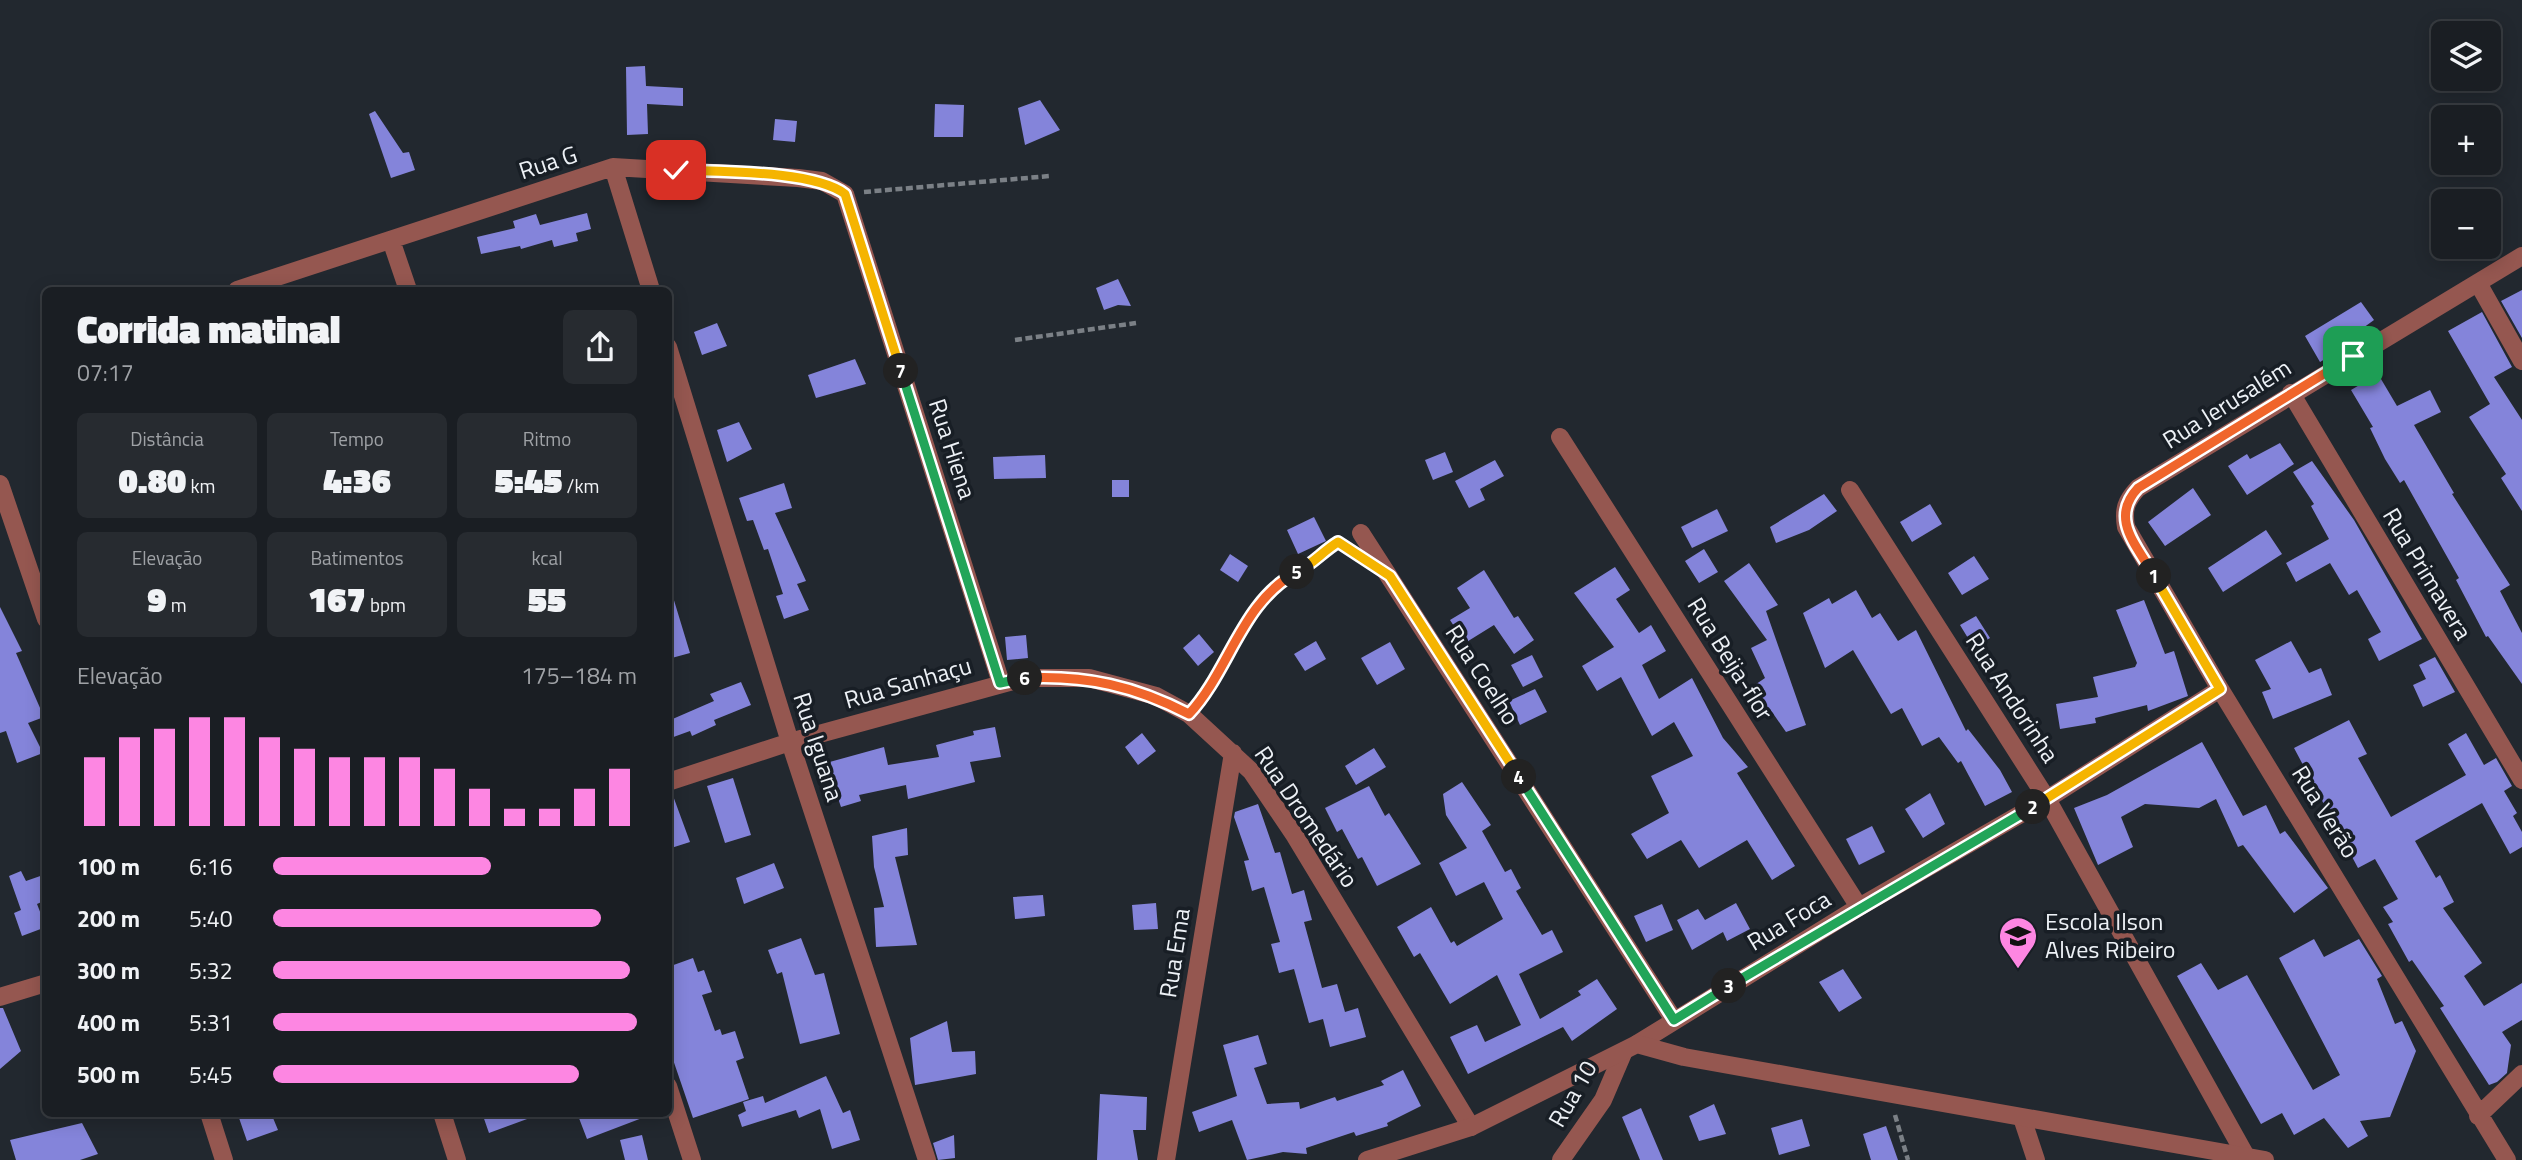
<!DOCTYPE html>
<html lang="pt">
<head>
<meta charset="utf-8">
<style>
	:root { --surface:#1a1e23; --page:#272b30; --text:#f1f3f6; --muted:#9fa2a6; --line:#383c41; --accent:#fd86e2 }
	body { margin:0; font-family:"Titillium Web",sans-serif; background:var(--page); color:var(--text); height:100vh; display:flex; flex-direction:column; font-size:26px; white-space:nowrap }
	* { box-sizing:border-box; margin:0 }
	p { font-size:23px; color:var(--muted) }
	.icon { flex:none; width:38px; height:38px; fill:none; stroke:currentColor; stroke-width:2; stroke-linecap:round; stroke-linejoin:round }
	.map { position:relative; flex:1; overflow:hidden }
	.sheet { position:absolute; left:42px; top:287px; width:630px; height:830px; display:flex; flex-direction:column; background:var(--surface); border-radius:10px; box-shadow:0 4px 18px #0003,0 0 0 2px var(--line) }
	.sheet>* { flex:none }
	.fabs { position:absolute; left:2431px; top:21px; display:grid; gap:14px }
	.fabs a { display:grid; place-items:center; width:70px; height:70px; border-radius:10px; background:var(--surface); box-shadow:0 4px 18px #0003,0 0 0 2px var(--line); font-size:35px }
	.pin { position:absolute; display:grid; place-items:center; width:60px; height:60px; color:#fff; margin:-30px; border-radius:14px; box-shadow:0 4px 10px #0006 }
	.km { position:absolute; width:35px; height:35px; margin:-18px; border-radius:50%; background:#222; color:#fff; font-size:19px; line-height:35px; text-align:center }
	.round { display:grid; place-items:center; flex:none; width:74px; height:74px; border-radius:10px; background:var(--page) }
	.headline { display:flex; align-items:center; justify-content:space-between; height:119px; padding:0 35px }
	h1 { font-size:38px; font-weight:800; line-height:52px }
	.metrics { display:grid; grid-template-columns:repeat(3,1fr); gap:10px; height:119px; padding:7px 35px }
	.metrics div { display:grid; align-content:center; border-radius:10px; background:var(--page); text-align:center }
	.metrics b { font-size:35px; font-weight:800 }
	.metrics small { font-size:19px; font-weight:400 }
	.metrics p { font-size:19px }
	.chart { height:196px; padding:14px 35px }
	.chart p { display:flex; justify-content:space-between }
	.chart svg { width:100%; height:126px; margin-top:7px; stroke:var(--accent); stroke-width:6 }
	ul { padding:0 35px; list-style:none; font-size:23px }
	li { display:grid; grid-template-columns:112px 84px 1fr; align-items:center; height:52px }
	li i { height:18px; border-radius:9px; background:var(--accent) }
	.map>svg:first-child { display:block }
	.building { fill:#8484da }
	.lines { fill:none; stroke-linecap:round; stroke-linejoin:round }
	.path { stroke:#7b8086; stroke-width:4.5; stroke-dasharray:7 3.5; stroke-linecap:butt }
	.minor { stroke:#955750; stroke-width:18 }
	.tertiary { stroke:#955750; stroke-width:18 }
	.split-1-casing { stroke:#fff; stroke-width:14 }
	.split-2-casing { stroke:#fff; stroke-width:14 }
	.split-3-casing { stroke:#fff; stroke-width:14 }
	.split-4-casing { stroke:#fff; stroke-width:14 }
	.split-5-casing { stroke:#fff; stroke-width:14 }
	.split-6-casing { stroke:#fff; stroke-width:14 }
	.split-7-casing { stroke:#fff; stroke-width:14 }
	.split-8-casing { stroke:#fff; stroke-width:14 }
	.split-1 { stroke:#f0652b; stroke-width:9 }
	.split-2 { stroke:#f5b400; stroke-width:9 }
	.split-3 { stroke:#22a559; stroke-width:9 }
	.split-4 { stroke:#22a559; stroke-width:9 }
	.split-5 { stroke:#f5b400; stroke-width:9 }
	.split-6 { stroke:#f0652b; stroke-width:9 }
	.split-7 { stroke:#22a559; stroke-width:9 }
	.split-8 { stroke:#f5b400; stroke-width:9 }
	.labels { text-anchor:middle; stroke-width:7; stroke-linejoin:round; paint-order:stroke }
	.street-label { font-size:24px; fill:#edf1f6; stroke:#181e25 }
	.poi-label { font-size:24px; fill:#edf1f6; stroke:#181e25; text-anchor:start }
</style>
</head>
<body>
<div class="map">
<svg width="2522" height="1160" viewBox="0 0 2522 1160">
	<rect width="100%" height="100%" fill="#22282f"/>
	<path class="building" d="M 645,66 L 646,86 L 683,88 L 683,106 L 647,104 L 648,134 L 627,135 L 626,67 Z
		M 1040,100 L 1060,130 L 1025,145 L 1018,108 Z
		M 935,104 L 964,105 L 963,137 L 934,137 Z
		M 375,111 L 403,153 L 409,152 L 415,170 L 391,178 L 369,114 Z
		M 775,119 L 797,121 L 795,142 L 773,140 Z
		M 587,213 L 591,229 L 576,233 L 578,241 L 554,247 L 552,240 L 521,249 L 520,246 L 481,254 L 477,237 L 515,228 L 513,221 L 536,214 L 540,225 Z
		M 1118,279 L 1131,306 L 1118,305 L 1104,310 L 1096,288 Z
		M 2522,290 L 2522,338 L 2501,301 Z
		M 2361,302 L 2374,320 L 2341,344 L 2344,348 L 2320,362 L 2305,336 Z
		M 2482,312 L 2512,367 L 2494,377 L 2522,420 L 2522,511 L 2501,478 L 2506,474 L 2469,417 L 2490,404 L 2448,331 Z
		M 717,323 L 727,346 L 702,355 L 694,332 Z
		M 855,359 L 866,384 L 816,398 L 808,375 Z
		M 2378,374 L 2397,406 L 2430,390 L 2441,412 L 2414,425 L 2454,493 L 2452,494 L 2510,585 L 2500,591 L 2522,633 L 2522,684 L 2488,636 L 2486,637 L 2456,580 L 2459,578 L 2404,480 L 2400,483 L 2385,459 L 2370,428 L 2373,427 L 2351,390 Z
		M 739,422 L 752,449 L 727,462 L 717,430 Z
		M 2280,443 L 2294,464 L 2247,495 L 2228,466 L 2247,454 L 2250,459 Z
		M 1445,452 L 1453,472 L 1433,480 L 1425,460 Z
		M 1045,455 L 1046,478 L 994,479 L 993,457 Z
		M 1495,460 L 1504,476 L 1480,489 L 1485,500 L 1469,508 L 1455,481 Z
		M 2312,461 L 2354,520 L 2422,639 L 2379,661 L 2368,639 L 2381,632 L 2357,590 L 2349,595 L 2330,563 L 2296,582 L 2286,563 L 2329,539 L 2311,506 L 2314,504 L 2293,472 Z
		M 1112,480 L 1129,480 L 1129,497 L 1112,497 Z
		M 784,483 L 792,508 L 775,513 L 806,581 L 797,584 L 809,610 L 784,619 L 776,596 L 783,594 L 768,549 L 764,550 L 753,520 L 747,521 L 739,498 Z
		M 2193,488 L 2211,515 L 2165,546 L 2148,522 Z
		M 1824,494 L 1837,511 L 1809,530 L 1776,543 L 1770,527 Z
		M 1930,504 L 1942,524 L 1912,542 L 1900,522 Z
		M 1717,509 L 1728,531 L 1692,548 L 1681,527 Z
		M 1314,517 L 1326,541 L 1298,554 L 1287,530 Z
		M 2266,530 L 2282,554 L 2223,592 L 2208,568 Z
		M 1704,549 L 1718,572 L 1699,583 L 1685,561 Z
		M 1230,554 L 1248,566 L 1238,582 L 1220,570 Z
		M 1974,556 L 1989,579 L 1962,595 L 1948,573 Z
		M 1749,563 L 1778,605 L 1766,611 L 1806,725 L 1786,732 L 1770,709 L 1763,714 L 1746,691 L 1765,678 L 1751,648 L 1767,640 L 1724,581 Z
		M 1615,567 L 1630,590 L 1616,599 L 1639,633 L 1651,625 L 1666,651 L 1642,665 L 1659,699 L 1692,678 L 1723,738 L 1748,767 L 1737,773 L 1795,866 L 1772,880 L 1747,840 L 1699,868 L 1681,840 L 1647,859 L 1631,834 L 1669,813 L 1651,776 L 1693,756 L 1674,722 L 1652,736 L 1621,677 L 1597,691 L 1582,666 L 1614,647 L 1574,593 Z
		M 1484,570 L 1514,618 L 1518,616 L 1534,640 L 1514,654 L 1494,625 L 1465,643 L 1450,620 L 1470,608 L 1457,588 Z
		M 1856,590 L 1872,618 L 1880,613 L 1898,641 L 1916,630 L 1966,731 L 1968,729 L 2000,770 L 2012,792 L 1985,806 L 1961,761 L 1958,763 L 1939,737 L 1922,746 L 1902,708 L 1891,714 L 1853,650 L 1825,668 L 1803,613 L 1829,598 L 1832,604 Z
		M 673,597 L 690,653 L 668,659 L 668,598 Z
		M 2144,600 L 2165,654 L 2174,651 L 2188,696 L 2148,711 L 2147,705 L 2095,718 L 2096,723 L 2060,729 L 2056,704 L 2098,697 L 2093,677 L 2135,667 L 2137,663 L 2116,610 Z
		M 0,607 L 22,651 L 16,653 L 44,717 L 28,723 L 43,753 L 17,763 L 6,731 L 0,733 Z
		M 1976,616 L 1990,638 L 1974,648 L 1960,625 Z
		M 1199,634 L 1214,652 L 1198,666 L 1183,648 Z
		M 1026,635 L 1028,658 L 1007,660 L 1005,637 Z
		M 1316,641 L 1326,659 L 1305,671 L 1294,654 Z
		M 2291,641 L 2309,673 L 2321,668 L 2332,695 L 2273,719 L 2262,692 L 2271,689 L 2255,660 Z
		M 1390,642 L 1405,669 L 1377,685 L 1361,658 Z
		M 1532,655 L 1543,677 L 1523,687 L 1511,665 Z
		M 2435,657 L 2455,692 L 2423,707 L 2413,685 L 2426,679 L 2419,665 Z
		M 741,682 L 751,705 L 714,720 L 716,725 L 692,736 L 690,731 L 668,739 L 668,721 L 714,701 L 710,694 Z
		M 1535,689 L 1547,712 L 1520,725 L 1509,701 Z
		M 2349,720 L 2367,754 L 2358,758 L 2391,817 L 2466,775 L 2448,744 L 2466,733 L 2484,765 L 2496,758 L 2512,786 L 2504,791 L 2517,813 L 2513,816 L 2522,832 L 2522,847 L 2510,854 L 2482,803 L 2415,841 L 2436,878 L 2440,875 L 2454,902 L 2443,908 L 2482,963 L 2464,976 L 2484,1006 L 2522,983 L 2522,1020 L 2502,1032 L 2511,1045 L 2507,1073 L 2497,1082 L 2489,1085 L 2440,1008 L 2444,1006 L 2412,960 L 2409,962 L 2388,924 L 2393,922 L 2383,907 L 2398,899 L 2375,859 L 2358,868 L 2294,748 Z
		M 995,727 L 1001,757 L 970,762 L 975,782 L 908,799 L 906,785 L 859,795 L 861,801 L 841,807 L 826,763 L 884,747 L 888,765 L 939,757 L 936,745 L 974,735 L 973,731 Z
		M 1142,733 L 1156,751 L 1138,765 L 1125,747 Z
		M 2202,742 L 2243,816 L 2266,805 L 2280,834 L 2285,831 L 2328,888 L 2294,913 L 2243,845 L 2238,847 L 2216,799 L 2199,808 L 2145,804 L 2121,817 L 2133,847 L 2098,865 L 2074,808 L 2107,795 Z
		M 1374,748 L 1386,767 L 1356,785 L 1345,766 Z
		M 733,778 L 751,835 L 725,843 L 707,786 Z
		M 1462,782 L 1491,825 L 1482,831 L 1505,872 L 1511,869 L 1521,888 L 1516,891 L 1542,935 L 1552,930 L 1563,952 L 1519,974 L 1540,1019 L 1581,995 L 1578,991 L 1597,979 L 1617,1009 L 1572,1041 L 1563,1027 L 1468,1074 L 1450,1037 L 1477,1025 L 1485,1042 L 1521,1025 L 1497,975 L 1450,1004 L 1420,953 L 1414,957 L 1397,927 L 1431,907 L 1451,943 L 1454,941 L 1457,946 L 1503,919 L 1484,882 L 1456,896 L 1439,863 L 1467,848 L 1446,815 L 1443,794 Z
		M 1369,786 L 1385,816 L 1389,813 L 1421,864 L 1377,886 L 1362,857 L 1358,859 L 1342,829 L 1337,832 L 1325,808 Z
		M 668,793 L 672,793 L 690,842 L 668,849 Z
		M 1930,793 L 1945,824 L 1923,838 L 1905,809 Z
		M 1258,804 L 1275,853 L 1280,852 L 1292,894 L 1304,890 L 1312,920 L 1304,922 L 1322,988 L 1337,984 L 1345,1012 L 1358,1008 L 1366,1037 L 1330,1047 L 1323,1019 L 1309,1023 L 1294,969 L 1279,973 L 1271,944 L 1280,942 L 1264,887 L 1252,891 L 1244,861 L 1249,860 L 1234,817 L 1235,812 Z
		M 1872,826 L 1885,852 L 1859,865 L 1846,839 Z
		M 907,828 L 908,855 L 895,857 L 917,945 L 876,947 L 874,908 L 884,907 L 874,867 L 872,836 Z
		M 774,863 L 784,888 L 744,904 L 736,878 Z
		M 21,871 L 26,881 L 46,874 L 46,900 L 37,904 L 46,927 L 22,936 L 14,913 L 21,910 L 9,876 Z
		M 1043,895 L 1045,916 L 1015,919 L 1013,897 Z
		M 1156,903 L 1158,929 L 1134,930 L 1132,905 Z
		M 1736,903 L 1750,929 L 1727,941 L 1723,932 L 1692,950 L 1677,920 L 1698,909 L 1705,920 Z
		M 1662,904 L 1673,930 L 1646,942 L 1634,916 Z
		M 801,938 L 815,975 L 824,973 L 840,1034 L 800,1044 L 782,972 L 777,974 L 768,950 Z
		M 2314,939 L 2324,957 L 2359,939 L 2382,976 L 2377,979 L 2395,1024 L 2402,1021 L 2416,1051 L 2390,1117 L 2360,1121 L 2368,1136 L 2348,1148 L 2324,1118 L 2294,1135 L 2282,1113 L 2261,1124 L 2177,976 L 2201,963 L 2218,990 L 2247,975 L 2313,1090 L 2340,1075 L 2279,958 Z
		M 693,958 L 698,972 L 704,970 L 712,992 L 702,995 L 715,1031 L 720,1029 L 722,1035 L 735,1031 L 744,1058 L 736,1061 L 749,1099 L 693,1118 L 668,1045 L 668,967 Z
		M 1843,969 L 1862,998 L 1839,1012 L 1819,982 Z
		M 0,1008 L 3,1008 L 21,1051 L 0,1069 Z
		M 947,1021 L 952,1052 L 975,1051 L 976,1074 L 915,1085 L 910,1038 Z
		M 1258,1035 L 1267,1064 L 1254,1068 L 1267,1104 L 1299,1102 L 1300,1109 L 1335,1097 L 1337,1101 L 1384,1085 L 1381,1081 L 1403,1070 L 1421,1106 L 1387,1123 L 1388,1126 L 1356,1136 L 1354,1132 L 1306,1148 L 1307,1154 L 1283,1152 L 1247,1160 L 1232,1120 L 1199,1132 L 1192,1112 L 1237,1096 L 1223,1045 Z
		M 826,1076 L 843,1113 L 850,1110 L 860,1140 L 832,1149 L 820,1109 L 799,1118 L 796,1110 L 742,1127 L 738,1115 L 746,1111 L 743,1102 L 763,1096 L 765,1103 Z
		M 1100,1094 L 1147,1097 L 1146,1130 L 1133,1130 L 1138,1160 L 1097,1160 Z
		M 1714,1104 L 1726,1134 L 1699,1141 L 1689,1116 Z
		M 1641,1108 L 1663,1160 L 1640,1160 L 1622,1117 Z
		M 252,1113 L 271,1113 L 278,1130 L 247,1141 L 239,1118 Z
		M 482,1113 L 538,1113 L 538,1115 L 489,1133 Z
		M 577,1113 L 650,1113 L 650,1115 L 587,1139 Z
		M 1802,1119 L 1810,1146 L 1779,1155 L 1771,1128 Z
		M 82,1123 L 98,1154 L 80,1160 L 16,1160 L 10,1140 Z
		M 1886,1126 L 1898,1160 L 1871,1160 L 1863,1134 Z
		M 642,1135 L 648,1160 L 625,1160 L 620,1140 Z
		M 954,1135 L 955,1158 L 938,1160 L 933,1143 Z"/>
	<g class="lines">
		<path class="path" d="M 864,192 L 1050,176
			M 1015,340 L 1136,323
			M 1202,700 L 1236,635 L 1280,581 L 1318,561 L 1322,552 L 1338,542 L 1344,546
			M 1895,1115 L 1908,1160"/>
		<path class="minor" d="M 613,167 L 651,290
			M 391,240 L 408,290
			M 2478,283 L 2522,361
			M 237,290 L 613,167 L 798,178 L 822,181 L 845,194 L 1001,683
			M 668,347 L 790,742 L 927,1160
			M 2291,393 L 2522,780
			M 1560,437 L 1859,907
			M 0,484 L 46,619
			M 1850,490 L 2047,799 L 2247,1158
			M 1361,533 L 1674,1020
			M 668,782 L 790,742 L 1024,678 L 1089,678 L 1156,696 L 1189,714 L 1251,771 L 1295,836 L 1471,1127
			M 0,997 L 46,983
			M 1637,1044 L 1859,907 L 2047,799 L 2220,689
			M 668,1086 L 692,1160
			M 209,1113 L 224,1160
			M 442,1113 L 457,1160
			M 2478,1116 L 2522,1074
			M 2022,1118 L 2036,1160
			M 1166,1160 L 1233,753
			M 1561,1160 L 1603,1100 L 1624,1051
			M 2507,1160 L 2220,689 L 2126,527 C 2123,509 2126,501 2138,488 L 2522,256"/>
		<path class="tertiary" d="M 1367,1160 L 1471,1127 L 1637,1044 L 1684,1057 L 1813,1080 L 2265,1160"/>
	</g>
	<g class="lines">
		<defs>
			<path id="split-1" d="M 2154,576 C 2137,545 2109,519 2138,488 L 2353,356"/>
			<path id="split-2" d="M 2033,807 L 2220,689 L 2154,576"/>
			<path id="split-3" d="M 1729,986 L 2033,807"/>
			<path id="split-4" d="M 1519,777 L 1674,1020 L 1729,986"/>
			<path id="split-5" d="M 1297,572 C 1314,563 1322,552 1338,542 L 1390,576 L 1519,777"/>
			<path id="split-6" d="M 1025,678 C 1086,675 1135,686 1189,714 C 1230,670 1241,602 1297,572"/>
			<path id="split-7" d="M 901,371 L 1000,683 L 1025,678"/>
			<path id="split-8" d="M 676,170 C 719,172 813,170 845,194 L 901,371"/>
		</defs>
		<use href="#split-1" class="split-1-casing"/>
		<use href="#split-2" class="split-2-casing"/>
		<use href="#split-3" class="split-3-casing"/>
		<use href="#split-4" class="split-4-casing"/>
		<use href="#split-5" class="split-5-casing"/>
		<use href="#split-6" class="split-6-casing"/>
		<use href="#split-7" class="split-7-casing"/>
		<use href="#split-8" class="split-8-casing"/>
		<use href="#split-1" class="split-1"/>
		<use href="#split-2" class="split-2"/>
		<use href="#split-3" class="split-3"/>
		<use href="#split-4" class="split-4"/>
		<use href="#split-5" class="split-5"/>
		<use href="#split-6" class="split-6"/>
		<use href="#split-7" class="split-7"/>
		<use href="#split-8" class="split-8"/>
	</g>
	<defs>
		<symbol id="school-pin" viewBox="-11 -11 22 30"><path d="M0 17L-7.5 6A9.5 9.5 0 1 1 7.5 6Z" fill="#fd86e2" stroke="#181e25"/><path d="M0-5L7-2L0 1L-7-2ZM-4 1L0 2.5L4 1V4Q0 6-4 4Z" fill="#111"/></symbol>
	</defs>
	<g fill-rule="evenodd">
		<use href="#school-pin" x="1996" y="914" width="44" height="60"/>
	</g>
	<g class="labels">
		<g class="street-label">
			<text transform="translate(548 163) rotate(-18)" y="8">Rua G</text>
			<text transform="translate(2227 404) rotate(-32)" y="8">Rua Jerusalém</text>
			<text transform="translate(952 449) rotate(72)" y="8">Rua Hiena</text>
			<text transform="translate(2427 574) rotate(59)" y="8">Rua Primavera</text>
			<text transform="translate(1730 659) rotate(58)" y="8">Rua Beija-flor</text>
			<text transform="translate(1482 675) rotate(57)" y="8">Rua Coelho</text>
			<text transform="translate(908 683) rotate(-16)" y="8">Rua Sanhaçu</text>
			<text transform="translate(2012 698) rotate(57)" y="8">Rua Andorinha</text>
			<text transform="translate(818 747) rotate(72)" y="8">Rua Iguana</text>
			<text transform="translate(2325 812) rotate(58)" y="8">Rua Verão</text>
			<text transform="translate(1306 817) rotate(56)" y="8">Rua Dromedário</text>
			<text transform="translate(1789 921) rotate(-31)" y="8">Rua Foca</text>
			<text transform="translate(1175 953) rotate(-81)" y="8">Rua Ema</text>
			<text transform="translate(1573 1094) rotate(-60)" y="8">Rua 10</text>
		</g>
		<g class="poi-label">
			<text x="2045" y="930">Escola Ilson<tspan x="2045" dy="28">Alves Ribeiro</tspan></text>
		</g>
	</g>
</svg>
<div class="fabs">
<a><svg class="icon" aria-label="layers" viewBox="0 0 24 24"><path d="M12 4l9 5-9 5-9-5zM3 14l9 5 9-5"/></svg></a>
<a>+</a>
<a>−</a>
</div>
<div class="pin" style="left:2353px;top:356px;background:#1e9e55"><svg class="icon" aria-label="arrive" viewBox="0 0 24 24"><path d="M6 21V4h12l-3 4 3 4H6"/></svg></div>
<div class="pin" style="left:676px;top:170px;background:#d93025"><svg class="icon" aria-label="check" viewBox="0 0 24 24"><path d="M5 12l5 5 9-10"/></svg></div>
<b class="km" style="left:2154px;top:576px">1</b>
<b class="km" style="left:2033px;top:807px">2</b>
<b class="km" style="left:1729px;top:986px">3</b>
<b class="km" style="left:1519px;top:777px">4</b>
<b class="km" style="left:1297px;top:572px">5</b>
<b class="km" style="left:1025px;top:678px">6</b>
<b class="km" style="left:901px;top:371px">7</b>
<section class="sheet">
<div class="headline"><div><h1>Corrida matinal</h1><p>07:17</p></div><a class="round"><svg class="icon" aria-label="share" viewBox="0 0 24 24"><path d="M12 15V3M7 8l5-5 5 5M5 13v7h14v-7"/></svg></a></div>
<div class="metrics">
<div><p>Distância</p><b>0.80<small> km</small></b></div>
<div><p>Tempo</p><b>4:36</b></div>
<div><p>Ritmo</p><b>5:45<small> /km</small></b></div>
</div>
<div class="metrics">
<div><p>Elevação</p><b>9<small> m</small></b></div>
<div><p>Batimentos</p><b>167<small> bpm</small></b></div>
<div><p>kcal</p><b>55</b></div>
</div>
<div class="chart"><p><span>Elevação</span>175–184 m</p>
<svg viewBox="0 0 160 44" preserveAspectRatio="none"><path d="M5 44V20M15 44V13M25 44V10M35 44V6M45 44V6M55 44V13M65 44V17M75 44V20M85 44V20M95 44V20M105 44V24M115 44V31M125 44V38M135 44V38M145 44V31M155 44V24"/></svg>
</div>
<ul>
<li><b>100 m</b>6:16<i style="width:60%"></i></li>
<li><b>200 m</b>5:40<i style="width:90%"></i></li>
<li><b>300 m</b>5:32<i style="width:98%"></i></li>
<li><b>400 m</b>5:31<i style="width:100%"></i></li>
<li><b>500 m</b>5:45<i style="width:84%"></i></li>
</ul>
</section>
</div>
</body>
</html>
